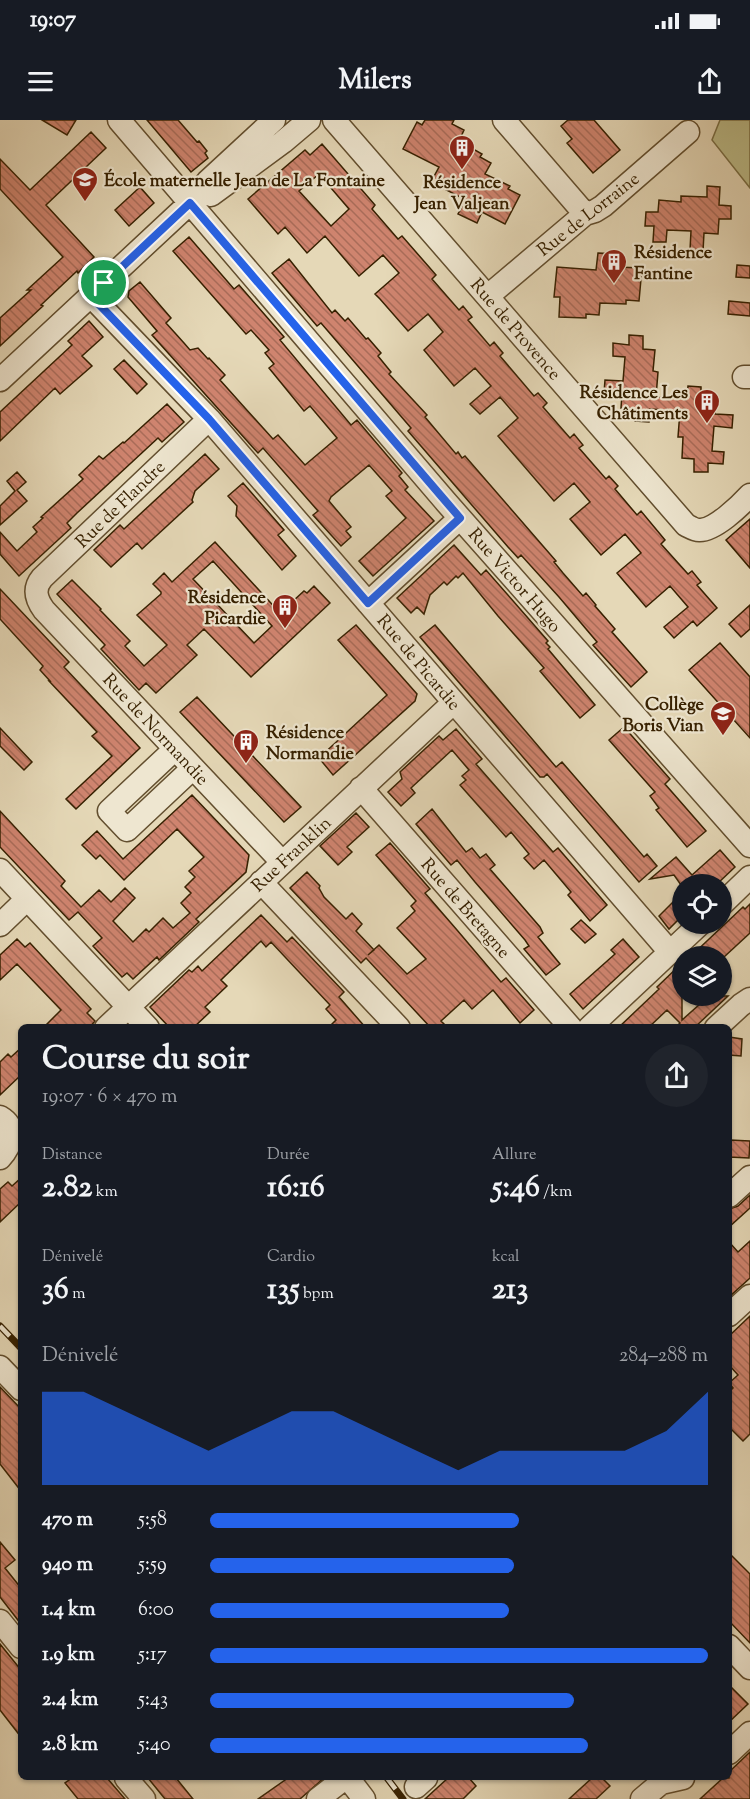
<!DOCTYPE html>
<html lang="fr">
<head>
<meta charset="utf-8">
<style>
	:root { --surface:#171b24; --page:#20242c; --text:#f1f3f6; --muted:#9ea1a6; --accent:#2563eb }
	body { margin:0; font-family:"Sorts Mill Goudy",serif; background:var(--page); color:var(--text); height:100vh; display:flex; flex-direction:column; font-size:22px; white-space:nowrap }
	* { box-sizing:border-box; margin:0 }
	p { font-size:20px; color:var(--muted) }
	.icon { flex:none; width:33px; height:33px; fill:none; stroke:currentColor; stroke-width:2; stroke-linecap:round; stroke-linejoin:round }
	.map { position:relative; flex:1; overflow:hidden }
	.details { position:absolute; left:18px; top:904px; width:714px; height:756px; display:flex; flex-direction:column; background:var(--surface); border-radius:9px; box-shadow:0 2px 4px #0004 }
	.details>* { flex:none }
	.tools { position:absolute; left:672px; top:754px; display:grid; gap:12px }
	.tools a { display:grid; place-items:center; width:60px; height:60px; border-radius:50%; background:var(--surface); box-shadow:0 2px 4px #0004; font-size:30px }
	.pin { position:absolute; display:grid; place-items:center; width:51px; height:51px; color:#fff; margin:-26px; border:3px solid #fff; border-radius:50%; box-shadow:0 2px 6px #0007 }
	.round { display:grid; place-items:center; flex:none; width:63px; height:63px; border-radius:32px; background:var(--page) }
	.overview { display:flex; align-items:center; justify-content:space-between; height:102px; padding:0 24px }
	h1 { font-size:33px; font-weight:700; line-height:45px }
	.stats { display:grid; grid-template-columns:repeat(3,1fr); gap:9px; height:102px; padding:6px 24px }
	.stats div { display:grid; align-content:center }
	.stats b { font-size:30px; font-weight:700 }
	.stats small { font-size:16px; font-weight:400 }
	.stats p { font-size:16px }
	.chart { height:168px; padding:12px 24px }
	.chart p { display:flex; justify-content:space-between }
	.chart svg { width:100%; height:108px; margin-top:6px; fill:var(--accent); opacity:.7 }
	ul { padding:0 24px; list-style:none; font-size:20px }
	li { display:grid; grid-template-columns:96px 72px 1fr; align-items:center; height:45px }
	li i { height:15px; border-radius:8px; background:var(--accent) }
	.status { display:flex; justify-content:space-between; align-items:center; height:42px; padding:0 30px; background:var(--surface); direction:ltr }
	.status svg { height:16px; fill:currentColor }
	header { display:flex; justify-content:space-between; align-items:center; height:78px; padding:0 24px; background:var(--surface); font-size:27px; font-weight:700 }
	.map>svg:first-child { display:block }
	.grass { fill:#bcbc89; stroke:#796e44; stroke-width:1.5 }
	.building { fill:url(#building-back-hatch); stroke:#362000; stroke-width:1.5; fill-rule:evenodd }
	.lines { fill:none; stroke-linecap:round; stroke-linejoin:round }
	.minor-casing { stroke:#624e2e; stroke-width:25 }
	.minor { stroke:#eee6d0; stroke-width:22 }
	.rail-casing { stroke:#362000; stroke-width:7 }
	.rail { stroke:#eee6d0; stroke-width:4.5; stroke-dasharray:14; stroke-linecap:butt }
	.route-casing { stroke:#fff; stroke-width:12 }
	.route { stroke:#2563eb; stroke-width:8 }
	.labels { text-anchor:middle; stroke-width:4.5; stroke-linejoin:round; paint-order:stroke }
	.poi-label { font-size:18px; font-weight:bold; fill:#362000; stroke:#eee6d0; text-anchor:start }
	.street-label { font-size:18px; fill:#362000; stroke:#eee6d0 }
</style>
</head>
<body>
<div class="status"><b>19:07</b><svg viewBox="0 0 49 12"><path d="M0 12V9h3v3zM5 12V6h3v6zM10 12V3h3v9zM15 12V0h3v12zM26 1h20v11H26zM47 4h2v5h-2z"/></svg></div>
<header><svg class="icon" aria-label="menu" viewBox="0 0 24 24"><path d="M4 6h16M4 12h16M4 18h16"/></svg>Milers<svg class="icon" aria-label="share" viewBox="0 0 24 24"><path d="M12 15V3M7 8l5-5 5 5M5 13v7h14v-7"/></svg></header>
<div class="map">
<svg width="750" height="1679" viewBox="0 0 750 1679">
	<defs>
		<pattern id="building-back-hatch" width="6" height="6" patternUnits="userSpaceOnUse" patternTransform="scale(1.5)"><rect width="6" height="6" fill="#cf846f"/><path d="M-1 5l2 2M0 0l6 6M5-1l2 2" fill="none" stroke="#a96c59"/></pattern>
	</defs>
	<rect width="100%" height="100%" fill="#e5d8b7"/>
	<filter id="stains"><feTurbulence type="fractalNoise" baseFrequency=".00333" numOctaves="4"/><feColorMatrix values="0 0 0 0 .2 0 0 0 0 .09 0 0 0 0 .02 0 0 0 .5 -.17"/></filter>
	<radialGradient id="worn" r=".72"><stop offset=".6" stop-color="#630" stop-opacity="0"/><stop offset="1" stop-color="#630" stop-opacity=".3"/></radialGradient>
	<path class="grass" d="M 720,0 L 750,0 L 750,68 L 712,20 Z"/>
	<path class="building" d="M 42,0 L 76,0 L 67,15 Z
		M 147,0 L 178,0 L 197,22 L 199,21 L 207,31 L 205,33 L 208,38 L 191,52 Z
		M 425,0 L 454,0 L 452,4 L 464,10 L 459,21 L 482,34 L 480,37 L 491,43 L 485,54 L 510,66 L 508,69 L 520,75 L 505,104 L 482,92 L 477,103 L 458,94 L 466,80 L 431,62 L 439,47 L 403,29 L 417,2 L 422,5 Z
		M 568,0 L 594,0 L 620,30 L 593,53 L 567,23 L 572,19 L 561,6 Z
		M 91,12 L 106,28 L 46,85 L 94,137 L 78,153 L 77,151 L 41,185 L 43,186 L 0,226 L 0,198 L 31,170 L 27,170 L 63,137 L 0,69 L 0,39 L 30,70 Z
		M 322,24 L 375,85 L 372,89 L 398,119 L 402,116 L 436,155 L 432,159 L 459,190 L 463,186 L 472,197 L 468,200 L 490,226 L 494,222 L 503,233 L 500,236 L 534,276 L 538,273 L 547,283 L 543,287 L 570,318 L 574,314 L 583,325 L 579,328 L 606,359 L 609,356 L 618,366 L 615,369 L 637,395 L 641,391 L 665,420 L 661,424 L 688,454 L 692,451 L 701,462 L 697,465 L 717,488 L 697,506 L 693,501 L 674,518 L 664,507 L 688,487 L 670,466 L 646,487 L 617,453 L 641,433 L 625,414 L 601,435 L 570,399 L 590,382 L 574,363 L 554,381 L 498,316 L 518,298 L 500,277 L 480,294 L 470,284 L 491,266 L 475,248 L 454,266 L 424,230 L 443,212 L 428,194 L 408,211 L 380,179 L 375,174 L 399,153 L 383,135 L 359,156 L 325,116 L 307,133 L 285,107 L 278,114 L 248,79 L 305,30 L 310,35 ZM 319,54 L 349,89 L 331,106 L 299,71 Z
		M 707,66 L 720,67 L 719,85 L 731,86 L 731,99 L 719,99 L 718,114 L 704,113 L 703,131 L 690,130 L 691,111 L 667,110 L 666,122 L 653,122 L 654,106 L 645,106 L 646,92 L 658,92 L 659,80 L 681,82 L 681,76 L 707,77 Z
		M 140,67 L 154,83 L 129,106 L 115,90 Z
		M 189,117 L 234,169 L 239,165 L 265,195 L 284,217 L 280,220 L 351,305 L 357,300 L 402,353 L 399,356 L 408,367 L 405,370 L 434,401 L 373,456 L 359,441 L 406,398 L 386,376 L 392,371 L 369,345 L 331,377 L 329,381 L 351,407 L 346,411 L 351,417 L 341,426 L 313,395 L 318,391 L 263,328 L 258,333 L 152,215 L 157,211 L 128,177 L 129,171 L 140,162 L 171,198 L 166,203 L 184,223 L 190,230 L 198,228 L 208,239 L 209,238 L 225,255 L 220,260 L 245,288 L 273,319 L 278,315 L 305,345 L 337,318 L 310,286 L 304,291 L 269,248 L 274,244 L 265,233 L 269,230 L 261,221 L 251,210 L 246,214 L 173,131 Z
		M 598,133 L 617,134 L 616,147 L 642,148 L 639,181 L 626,180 L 626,184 L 600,183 L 599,195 L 586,194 L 586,198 L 559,197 L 560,177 L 554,177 L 557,147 L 596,150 Z
		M 289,139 L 332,193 L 335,190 L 345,201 L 348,198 L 366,219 L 368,218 L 381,233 L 378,236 L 391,252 L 389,254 L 427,295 L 425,297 L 456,334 L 458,332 L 462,338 L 465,336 L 556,441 L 554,442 L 563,453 L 583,476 L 586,473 L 596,485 L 595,486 L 615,509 L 612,512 L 647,552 L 631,567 L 593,525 L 597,522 L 559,477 L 521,435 L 518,438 L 508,427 L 408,311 L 411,308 L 321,203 L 317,206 L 272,153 Z
		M 737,145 L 750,146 L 750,158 L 736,157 Z
		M 729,181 L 750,183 L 750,196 L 728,194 Z
		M 89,201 L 103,217 L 82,236 L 92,246 L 60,274 L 55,268 L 0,321 L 0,292 L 72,225 L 68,221 Z
		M 629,215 L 643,216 L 643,229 L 655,230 L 653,251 L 658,252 L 656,277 L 687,279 L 688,266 L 701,267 L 701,279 L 716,280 L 715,294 L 733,295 L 732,308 L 714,306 L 712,331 L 724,332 L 723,344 L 708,343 L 708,352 L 694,352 L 694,339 L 682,338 L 683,317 L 678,317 L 680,291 L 650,289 L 649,302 L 635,301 L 636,289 L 621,288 L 622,274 L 604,273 L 605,260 L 623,261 L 625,237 L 613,236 L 613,223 L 629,225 Z
		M 124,240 L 147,264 L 137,274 L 114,249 Z
		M 167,284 L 184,302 L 162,322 L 158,318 L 77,393 L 67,403 L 71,408 L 19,456 L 0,434 L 0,412 L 17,431 L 37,412 L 33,407 L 43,398 L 41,397 L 83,359 L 79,355 L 99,336 L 103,339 L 123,322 L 124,323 Z
		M 205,334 L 219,349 L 195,371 L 192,380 L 193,382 L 142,429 L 137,423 L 111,447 L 94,430 L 120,405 L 124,409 Z
		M 17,352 L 26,362 L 17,370 L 27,381 L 0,405 L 0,386 L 15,371 L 7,361 Z
		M 243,363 L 284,410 L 278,415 L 296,436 L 282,450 L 236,396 L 237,386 L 228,376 Z
		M 750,399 L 750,448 L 726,420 Z
		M 215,422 L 280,493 L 304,471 L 307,473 L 314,466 L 330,483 L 251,557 L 204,509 L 187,525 L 197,535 L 156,573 L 146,563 L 139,570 L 101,529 L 105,525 L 57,474 L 72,460 L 101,489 L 100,490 L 130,521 L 125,526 L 144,546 L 167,525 L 137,495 L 161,474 L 161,472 L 153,464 L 164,453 L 172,462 ZM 213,441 L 272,506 L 254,523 L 193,459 Z
		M 454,425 L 481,455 L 486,450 L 548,521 L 546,523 L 550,527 L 548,529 L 595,585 L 580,598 L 540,551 L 544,548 L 498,496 L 463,453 L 458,458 L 456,456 L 447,465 L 444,462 L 430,475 L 424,494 L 417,487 L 411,493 L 397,478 Z
		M 0,469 L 69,542 L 64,547 L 140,628 L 76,689 L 66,679 L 112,636 L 92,616 L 97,612 L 49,561 L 50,561 L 40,550 L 43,546 L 0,499 Z
		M 750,485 L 750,509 L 741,517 L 729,504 Z
		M 356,505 L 417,574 L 415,581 L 333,655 L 319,638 L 387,575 L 338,520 Z
		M 435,505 L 556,647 L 562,642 L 644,737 L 647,734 L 657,746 L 639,762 L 547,654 L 544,657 L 540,657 L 420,517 Z
		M 720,523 L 750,557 L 750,618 L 689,550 Z
		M 197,577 L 301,687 L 284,702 L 180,592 Z
		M 624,607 L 670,659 L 665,664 L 706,711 L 687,727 L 656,690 L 659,688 L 650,676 L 655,672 L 609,620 Z
		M 0,608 L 32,642 L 24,650 L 0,626 Z
		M 456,609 L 482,639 L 476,644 L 553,732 L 558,728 L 607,785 L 590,801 L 568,775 L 571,772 L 544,740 L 534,749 L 524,738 L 529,734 L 511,712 L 506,717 L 460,665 L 466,660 L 462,656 L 469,650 L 452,630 L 411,668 L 415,673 L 401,686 L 388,672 L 402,659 L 400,652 L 439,616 L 443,620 Z
		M 192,675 L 249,735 L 246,752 L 196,799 L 199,802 L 159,840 L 157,837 L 133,859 L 127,853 L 122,857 L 93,826 L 102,818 L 78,792 L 69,800 L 0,727 L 0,691 L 65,761 L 61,766 L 81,787 L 99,770 L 111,782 L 125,768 L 135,778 L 113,801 L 133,822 L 146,809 L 149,812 L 163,798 L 173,808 L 190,793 L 181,783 L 191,773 L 185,767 L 195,757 L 189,751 L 204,737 L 177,709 L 124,760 L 100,735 L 96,739 L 82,725 L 97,711 L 123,739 Z
		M 432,689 L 466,732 L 472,728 L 480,738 L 486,734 L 495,745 L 490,749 L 540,807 L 543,813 L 538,817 L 560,844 L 546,855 L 524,829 L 529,826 L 525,820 L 475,762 L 457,740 L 451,745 L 416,704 Z
		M 356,693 L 369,707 L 347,727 L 352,732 L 338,745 L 320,726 Z
		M 390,723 L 430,769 L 425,773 L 457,810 L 501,862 L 506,858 L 534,890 L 520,903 L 493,870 L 472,889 L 464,880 L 441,901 L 448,908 L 431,908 L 366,838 L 361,843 L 290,768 L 307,752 L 320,766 L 319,768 L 324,777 L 346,799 L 352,793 L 362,804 L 356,811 L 374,830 L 368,835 L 379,825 L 407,854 L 426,839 L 397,808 L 415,791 L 411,786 L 416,781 L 376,735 Z
		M 720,730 L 735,747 L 716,765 L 681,765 L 674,755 L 650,759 L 676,737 L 692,755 Z
		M 682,773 L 682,796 L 669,809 L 659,796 Z
		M 750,784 L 750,813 L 724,837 L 690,837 L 743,787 L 745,789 Z
		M 261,795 L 287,822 L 292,817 L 344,872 L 339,877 L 366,908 L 328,908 L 336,900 L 326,889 L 330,885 L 271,822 L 266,827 L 261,821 L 221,860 L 227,866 L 205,887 L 210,892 L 193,908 L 170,908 L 150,887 L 189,850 L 192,852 L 198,846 L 202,851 Z
		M 581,800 L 596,814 L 585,823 L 571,809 Z
		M 17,819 L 25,827 L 30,823 L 91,889 L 87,893 L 95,901 L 89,908 L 43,908 L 61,890 L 17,844 L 0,860 L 0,835 Z
		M 623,819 L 639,837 L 583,889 L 570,874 L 615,834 L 611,830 Z
		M 682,843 L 682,900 L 709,876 L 728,876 L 694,908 L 675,908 L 680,903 L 667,890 L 648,908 L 618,908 L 659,869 L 657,867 Z
		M 729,917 L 742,919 L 741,936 L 729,935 Z
		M 21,928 L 21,955 L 0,975 L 0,942 L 8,934 L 11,937 Z
		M 730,1020 L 750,1021 L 749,1038 L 729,1037 Z
		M 21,1058 L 21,1082 L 0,1102 L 0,1069 L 8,1062 L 12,1066 Z
		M 750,1075 L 750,1088 L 729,1107 L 729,1089 L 738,1086 Z
		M 750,1121 L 750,1158 L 729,1177 L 729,1122 L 738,1132 Z
		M 750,1196 L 750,1314 L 743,1321 L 729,1307 L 729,1272 L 733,1268 L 729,1263 L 738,1255 L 729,1245 L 729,1216 Z
		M 0,1267 L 21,1289 L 21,1371 L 0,1344 Z
		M 0,1422 L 15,1440 L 5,1448 L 21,1468 L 21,1504 L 0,1477 Z
		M 729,1433 L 750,1454 L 750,1523 L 729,1501 Z
		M 0,1524 L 21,1550 L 21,1617 L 0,1590 Z
		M 729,1565 L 748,1584 L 729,1602 Z
		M 750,1632 L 750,1679 L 700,1679 L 723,1658 L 729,1658 L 729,1652 Z
		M 72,1658 L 107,1658 L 125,1679 L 78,1679 L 65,1663 Z
		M 148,1658 L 176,1658 L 193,1679 L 165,1679 Z
		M 288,1658 L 324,1658 L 300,1679 L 258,1679 Z
		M 448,1658 L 469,1658 L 476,1666 L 463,1679 L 425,1679 Z
		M 592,1658 L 602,1658 L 610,1666 L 596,1679 L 569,1679 Z"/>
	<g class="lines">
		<defs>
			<path id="minor" d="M 119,0 L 446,382 L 750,726
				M 334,0 L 686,405 C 690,407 695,410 699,410 C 714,411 740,386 750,375
				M 504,0 L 585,94
				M 211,75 L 283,22 L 309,0
				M 91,176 L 209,299 L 670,832
				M 488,176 L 585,94 L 595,91 L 603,86 L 688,12
				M 744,257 L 750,257
				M 0,260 L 190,83 L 208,61 L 274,0
				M 209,299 L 42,458 C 33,469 36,479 44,490 L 282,742
				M 368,483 L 460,398
				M 175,629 L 109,691 L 127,710 L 193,648
				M 361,668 L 571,908
				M 0,750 L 148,908
				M 261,762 L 399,908
				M 722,784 L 750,757
				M 0,805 L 27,779
				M 106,908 L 453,583
				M 589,908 L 700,804
				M 716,908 L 741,885 L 750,879
				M 0,997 C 17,1007 12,1025 0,1038
				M 729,1076 L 750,1057
				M 729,1195 L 750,1176
				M 0,1247 L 21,1269
				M 0,1501 L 21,1527
				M 729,1526 L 750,1548
				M 729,1633 L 750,1613
				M 126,1658 L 144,1679
				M 348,1658 L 364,1679
				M 416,1667 L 426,1658
				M 318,1679 L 345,1658
				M 642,1679 L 661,1663 L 683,1658"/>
		</defs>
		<use href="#minor" class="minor-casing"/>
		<use href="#minor" class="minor"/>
		<defs>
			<path id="rail" d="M 0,1206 L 21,1228
				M 387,1658 L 403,1679"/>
		</defs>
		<use href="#rail" class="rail-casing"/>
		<use href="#rail" class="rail"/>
	</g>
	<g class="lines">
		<defs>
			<path id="route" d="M 190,83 L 460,398 L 368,483 L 209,299 L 91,176 Z"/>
		</defs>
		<use href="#route" class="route-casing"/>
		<use href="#route" class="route"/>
	</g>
	<defs>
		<symbol id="building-pin" viewBox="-11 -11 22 30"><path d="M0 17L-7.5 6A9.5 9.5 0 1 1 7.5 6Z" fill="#8f2418" stroke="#eee6d0"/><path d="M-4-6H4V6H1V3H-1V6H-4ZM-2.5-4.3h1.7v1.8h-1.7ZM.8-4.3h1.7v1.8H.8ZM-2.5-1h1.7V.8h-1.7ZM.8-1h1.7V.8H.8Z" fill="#fff"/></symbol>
		<symbol id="school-pin" viewBox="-11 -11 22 30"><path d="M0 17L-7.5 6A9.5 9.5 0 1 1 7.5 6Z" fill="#8f2418" stroke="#eee6d0"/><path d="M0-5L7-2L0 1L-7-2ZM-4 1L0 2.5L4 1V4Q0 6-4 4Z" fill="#fff"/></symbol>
	</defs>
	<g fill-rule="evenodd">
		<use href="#building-pin" x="447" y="13" width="30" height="40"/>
		<use href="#school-pin" x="70" y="45" width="30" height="40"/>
		<use href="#building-pin" x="599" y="127" width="30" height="40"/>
		<use href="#building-pin" x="692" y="267" width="30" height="40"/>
		<use href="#building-pin" x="270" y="472" width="30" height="40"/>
		<use href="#school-pin" x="708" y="579" width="30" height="40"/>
		<use href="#building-pin" x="231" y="607" width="30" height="40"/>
	</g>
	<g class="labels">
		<g class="poi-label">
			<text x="104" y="66">École maternelle Jean de La Fontaine</text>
			<text x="462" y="68" text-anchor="middle">Résidence<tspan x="462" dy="21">Jean Valjean</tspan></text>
			<text x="634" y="138">Résidence<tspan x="634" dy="21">Fantine</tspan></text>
			<text x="688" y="278" text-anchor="end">Résidence Les<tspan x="688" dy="21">Châtiments</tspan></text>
			<text x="266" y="483" text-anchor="end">Résidence<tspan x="266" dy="21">Picardie</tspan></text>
			<text x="704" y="590" text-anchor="end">Collège<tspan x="704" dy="21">Boris Vian</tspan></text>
			<text x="266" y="618">Résidence<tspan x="266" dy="21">Normandie</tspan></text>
		</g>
		<g class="street-label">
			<text transform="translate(588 94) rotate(-38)" y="6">Rue de Lorraine</text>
			<text transform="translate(516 209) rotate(49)" y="6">Rue de Provence</text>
			<text transform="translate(120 384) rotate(-44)" y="6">Rue de Flandre</text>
			<text transform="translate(515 460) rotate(49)" y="6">Rue Victor Hugo</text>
			<text transform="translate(419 542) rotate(50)" y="6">Rue de Picardie</text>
			<text transform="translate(156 609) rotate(47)" y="6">Rue de Normandie</text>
			<text transform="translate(291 734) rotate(-43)" y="6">Rue Franklin</text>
			<text transform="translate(466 788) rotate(49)" y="6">Rue de Bretagne</text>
		</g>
	</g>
	<rect width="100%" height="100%" filter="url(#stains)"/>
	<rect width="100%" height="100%" fill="url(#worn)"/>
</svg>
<div class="tools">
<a><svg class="icon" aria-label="locate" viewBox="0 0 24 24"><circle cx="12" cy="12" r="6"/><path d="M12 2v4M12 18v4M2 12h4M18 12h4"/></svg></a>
<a><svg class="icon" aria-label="layers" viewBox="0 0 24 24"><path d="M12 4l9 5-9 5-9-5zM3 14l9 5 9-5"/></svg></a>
</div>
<div class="pin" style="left:104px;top:163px;background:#1e9e55"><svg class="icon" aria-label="arrive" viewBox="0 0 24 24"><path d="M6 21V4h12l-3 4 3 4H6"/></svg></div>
<section class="details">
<div class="overview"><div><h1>Course du soir</h1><p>19:07 · 6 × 470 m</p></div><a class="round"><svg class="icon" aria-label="share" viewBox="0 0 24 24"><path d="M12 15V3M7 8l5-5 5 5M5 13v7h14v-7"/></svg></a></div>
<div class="stats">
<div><p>Distance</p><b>2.82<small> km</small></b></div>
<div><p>Durée</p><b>16:16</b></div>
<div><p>Allure</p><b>5:46<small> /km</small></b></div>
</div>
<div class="stats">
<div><p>Dénivelé</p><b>36<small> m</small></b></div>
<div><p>Cardio</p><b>135<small> bpm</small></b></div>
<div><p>kcal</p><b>213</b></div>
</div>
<div class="chart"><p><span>Dénivelé</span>284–288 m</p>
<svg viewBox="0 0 160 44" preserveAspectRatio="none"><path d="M0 44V6L10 6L20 14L30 22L40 30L50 22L60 14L70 14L80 22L90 30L100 38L110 30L120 30L130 30L140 30L150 22L160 6V44z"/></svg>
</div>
<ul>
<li><b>470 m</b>5:58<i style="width:62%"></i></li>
<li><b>940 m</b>5:59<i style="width:61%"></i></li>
<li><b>1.4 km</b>6:00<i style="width:60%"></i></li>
<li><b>1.9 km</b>5:17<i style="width:100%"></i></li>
<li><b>2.4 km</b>5:43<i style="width:73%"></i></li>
<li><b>2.8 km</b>5:40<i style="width:76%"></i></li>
</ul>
</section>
</div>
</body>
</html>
